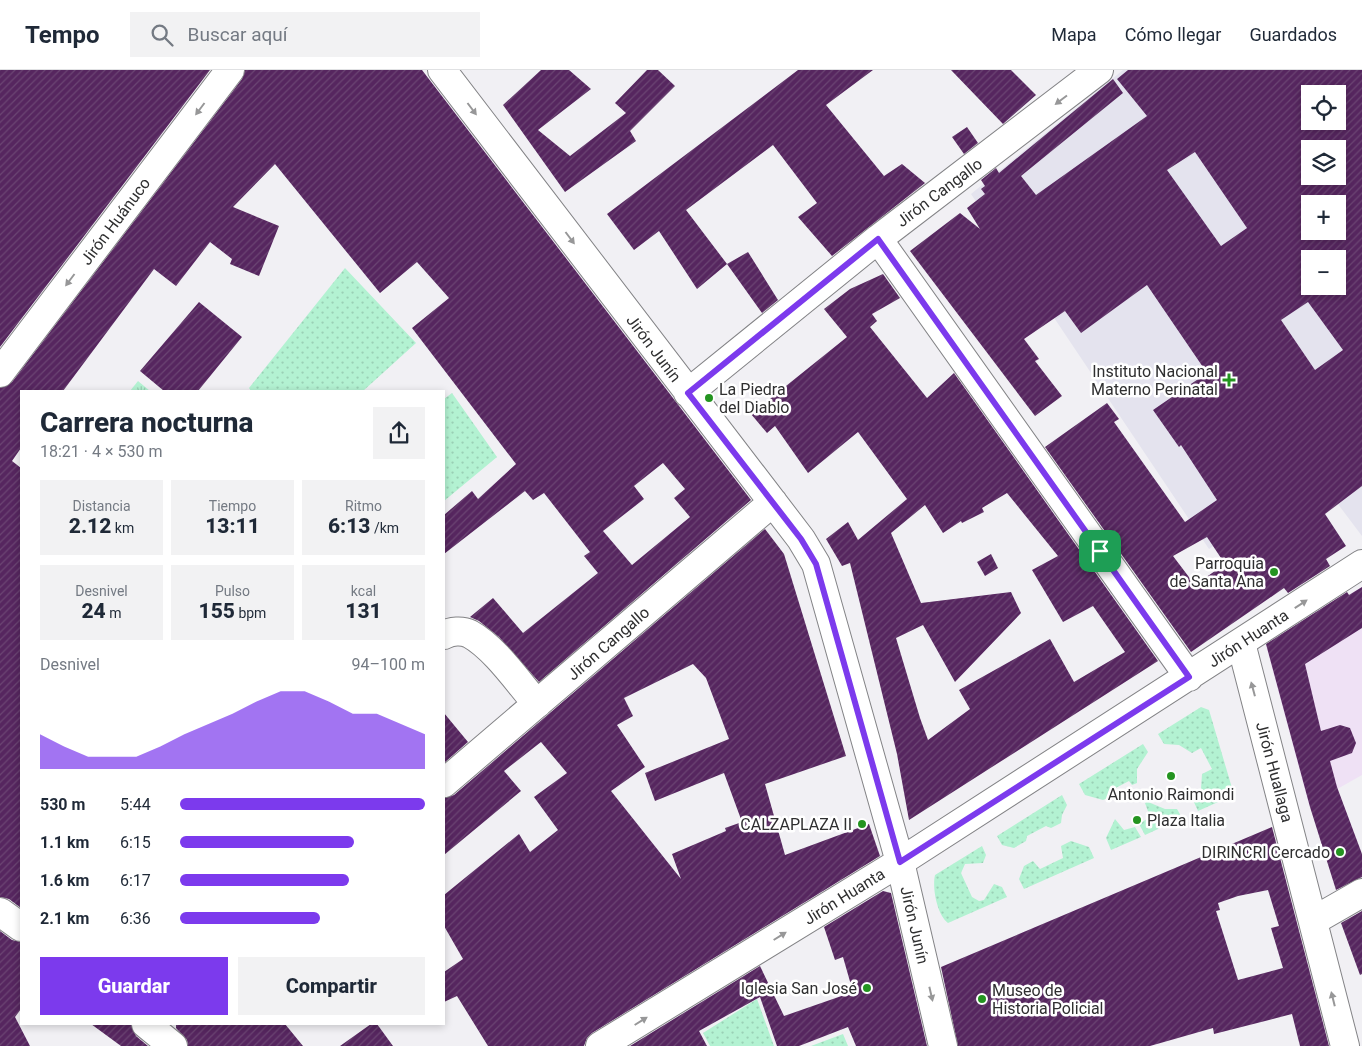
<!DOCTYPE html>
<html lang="es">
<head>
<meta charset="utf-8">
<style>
	:root { --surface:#fff; --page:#f2f2f3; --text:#1f2937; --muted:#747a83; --line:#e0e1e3; --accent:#7c3aed }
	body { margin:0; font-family:Roboto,sans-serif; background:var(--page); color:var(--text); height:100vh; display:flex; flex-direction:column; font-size:19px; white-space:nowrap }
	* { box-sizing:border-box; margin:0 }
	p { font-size:16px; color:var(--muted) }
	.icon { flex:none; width:28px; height:28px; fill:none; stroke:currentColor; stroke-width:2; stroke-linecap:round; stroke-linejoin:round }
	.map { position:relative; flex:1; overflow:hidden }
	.panel { position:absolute; left:20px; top:320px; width:425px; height:635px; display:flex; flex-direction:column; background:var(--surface); border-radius:0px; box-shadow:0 2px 8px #0003 }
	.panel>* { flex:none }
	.fabs { position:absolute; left:1301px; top:15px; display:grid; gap:10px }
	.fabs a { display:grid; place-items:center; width:45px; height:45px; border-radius:0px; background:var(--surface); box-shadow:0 2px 8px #0003; font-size:25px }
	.pin { position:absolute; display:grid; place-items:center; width:42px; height:42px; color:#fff; margin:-21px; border-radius:10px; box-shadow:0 2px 8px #0006 }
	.round { display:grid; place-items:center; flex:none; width:52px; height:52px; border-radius:0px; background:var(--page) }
	.headline { display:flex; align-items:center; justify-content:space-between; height:85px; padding:0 20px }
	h1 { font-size:28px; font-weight:800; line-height:38px }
	.figures { display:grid; grid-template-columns:repeat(3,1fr); gap:8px; height:85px; padding:5px 20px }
	.figures div { display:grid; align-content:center; border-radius:0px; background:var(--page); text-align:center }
	.figures b { font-size:21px; font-weight:800 }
	.figures small { font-size:14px; font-weight:400 }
	.figures p { font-size:14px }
	.chart { height:140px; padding:10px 20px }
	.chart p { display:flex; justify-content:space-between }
	.chart svg { width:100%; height:90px; margin-top:5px; fill:var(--accent); opacity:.7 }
	.cta { display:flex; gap:10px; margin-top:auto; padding:10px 20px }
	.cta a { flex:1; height:58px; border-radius:0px; background:var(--accent); color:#fff; font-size:20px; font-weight:800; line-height:58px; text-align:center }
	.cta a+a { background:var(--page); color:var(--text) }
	ul { padding:0 20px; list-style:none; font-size:16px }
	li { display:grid; grid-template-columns:80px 60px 1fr; align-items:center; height:38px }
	li i { height:12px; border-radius:6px; background:var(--accent) }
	header { display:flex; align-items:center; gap:30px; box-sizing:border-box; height:70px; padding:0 25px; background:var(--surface); border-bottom:1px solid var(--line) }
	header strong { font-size:24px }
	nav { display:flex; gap:28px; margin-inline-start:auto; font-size:18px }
	.search { width:350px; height:45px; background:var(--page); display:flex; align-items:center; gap:12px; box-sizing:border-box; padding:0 18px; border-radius:0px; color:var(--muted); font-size:19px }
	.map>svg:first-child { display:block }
	.built { fill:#e4e3ee; fill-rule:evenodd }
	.education { fill:#efe1f5 }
	.grass { fill:url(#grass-tufts) }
	.garden { fill:url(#garden-dots) }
	.building { fill:url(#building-hatch); fill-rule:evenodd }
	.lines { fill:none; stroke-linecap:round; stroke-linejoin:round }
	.minor-casing { stroke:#838386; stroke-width:30 }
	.minor { stroke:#fff; stroke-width:28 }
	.oneway { fill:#979798 }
	.route-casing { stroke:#fff; stroke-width:10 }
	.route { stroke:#7c3aed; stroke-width:6 }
	.poi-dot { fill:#249420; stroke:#fff; stroke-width:2 }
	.labels { text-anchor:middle; stroke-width:5; stroke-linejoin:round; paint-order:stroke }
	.street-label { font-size:16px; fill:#2f2f30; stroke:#fff }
	.poi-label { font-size:16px; fill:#2f2f30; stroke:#fff; text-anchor:end }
</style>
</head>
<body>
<header>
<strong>Tempo</strong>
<div class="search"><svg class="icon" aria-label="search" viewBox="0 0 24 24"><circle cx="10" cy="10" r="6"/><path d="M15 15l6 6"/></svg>Buscar aquí</div>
<nav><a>Mapa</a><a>Cómo llegar</a><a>Guardados</a></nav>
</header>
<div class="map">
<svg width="1362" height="976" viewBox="0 0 1362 976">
	<defs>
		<pattern id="grass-tufts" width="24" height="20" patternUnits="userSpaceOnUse" patternTransform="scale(1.25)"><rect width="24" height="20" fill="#b3f2d2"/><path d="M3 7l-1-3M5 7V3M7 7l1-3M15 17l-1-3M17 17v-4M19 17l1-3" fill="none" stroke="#9ad0b5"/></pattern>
		<pattern id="garden-dots" width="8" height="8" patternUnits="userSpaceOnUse" patternTransform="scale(1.25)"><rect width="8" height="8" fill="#b3f2d2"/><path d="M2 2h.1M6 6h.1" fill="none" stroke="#9ad0b5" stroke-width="1.8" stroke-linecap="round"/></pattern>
		<pattern id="building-hatch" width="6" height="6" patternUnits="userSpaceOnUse" patternTransform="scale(1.25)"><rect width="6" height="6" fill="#56265f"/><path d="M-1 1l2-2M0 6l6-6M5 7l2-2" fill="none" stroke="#6b4573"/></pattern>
	</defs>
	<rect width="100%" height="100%" fill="#f1f0f4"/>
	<path class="built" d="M 1123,0 L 1362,0 L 1362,466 L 1316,405 L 1209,479 L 971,124 ZM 1310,24 L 1338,24 L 1338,51 L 1310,51 ZM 1310,79 L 1338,79 L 1338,106 L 1310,106 ZM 1310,134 L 1338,134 L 1338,161 L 1310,161 ZM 1310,189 L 1338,189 L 1338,216 L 1310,216 Z"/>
	<path class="education" d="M 1362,517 L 1362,705 L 1309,735 L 1266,576 L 1269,571 Z"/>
	<path class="grass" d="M 138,311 L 150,321 L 130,321 Z"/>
	<path class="garden" d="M 345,198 L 416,273 L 363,321 L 251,321 L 249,318 Z
		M 452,323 L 497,387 L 444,431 L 444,329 Z
		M 1201,637 L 1209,640 L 1232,718 L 1227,728 L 1198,741 L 1193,730 L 1201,719 L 1202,704 L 1212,699 L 1201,678 L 1192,683 L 1179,675 L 1164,674 L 1158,664 Z
		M 1143,674 L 1148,682 L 1137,699 L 1137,713 L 1132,715 L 1129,711 L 1108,722 L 1108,728 L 1103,730 L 1085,725 L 1079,714 Z
		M 1062,725 L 1067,735 L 1062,745 L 1061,753 L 1051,758 L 1046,756 L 1027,766 L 1026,771 L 1014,778 L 1002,775 L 997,766 Z
		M 1148,732 L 1165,739 L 1177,739 L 1182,748 L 1145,765 L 1139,754 L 1150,747 L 1145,733 Z
		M 1115,749 L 1124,760 L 1135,757 L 1141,767 L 1111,780 L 1106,768 Z
		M 1071,771 L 1089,777 L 1094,788 L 1024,819 L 1019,809 L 1024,796 L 1033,791 L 1040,799 L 1063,788 L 1061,776 Z
		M 982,776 L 986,785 L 983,793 L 965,794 L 961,803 L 972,827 L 979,831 L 984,830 L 994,814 L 1002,817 L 1007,827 L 948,853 C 937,845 932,818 935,805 Z
		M 757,929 L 774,976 L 710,976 L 703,963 Z
		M 843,964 L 848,976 L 811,976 Z"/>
	<path class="building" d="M 0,0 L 210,0 L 0,277 Z
		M 245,0 L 422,0 L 751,430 L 539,612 L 499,567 L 479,551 L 470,547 L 493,528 L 523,563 L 598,503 L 584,486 L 590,482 L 544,423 L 533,430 L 525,421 L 444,484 L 444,445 L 472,421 L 478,429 L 516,394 L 412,258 L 449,228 L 417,192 L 380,223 L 275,94 L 233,137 L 279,156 L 259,206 L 230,194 L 232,189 L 210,172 L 176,216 L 154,199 L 63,321 L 21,321 L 21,378 L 12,391 L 21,398 L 21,838 L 9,829 L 0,827 L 0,318 L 12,312 L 242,9 ZM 663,393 L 685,419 L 674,428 L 690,447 L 632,495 L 603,461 L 644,429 L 634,416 Z
		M 541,0 L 569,0 L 591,19 L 538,60 L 570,86 L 626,43 L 615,33 L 647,0 L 658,0 L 675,16 L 630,61 L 636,71 L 565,122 L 503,35 Z
		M 798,0 L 873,0 L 826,35 L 884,106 L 902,94 L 925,113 L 832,186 L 798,147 L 817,133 L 773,75 L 686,140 L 727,194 L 697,219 L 659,161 L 634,180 L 607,144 Z
		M 951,0 L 1011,0 L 1036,25 L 1003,54 Z
		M 1128,0 L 1362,0 L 1362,416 L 1325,444 L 1346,476 L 1326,489 L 1330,496 L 1288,523 L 1284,518 L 1191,582 L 1045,377 L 1107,333 L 1119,349 L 1114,352 L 1185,452 L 1217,430 L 1181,375 L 1179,377 L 1153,340 L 1207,303 L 1147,215 L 1081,263 L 1065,241 L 1024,269 L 1039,289 L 1035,291 L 1062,326 L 1035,346 L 910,181 L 960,143 L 980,159 L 967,138 L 985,124 L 981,119 L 985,116 L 981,110 L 996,98 L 999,103 L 1113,9 L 1123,23 L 1021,106 L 1036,125 L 1147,46 L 1117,9 ZM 1310,24 L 1338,24 L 1338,51 L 1310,51 ZM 1310,79 L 1338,79 L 1338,106 L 1310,106 ZM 1195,82 L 1247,158 L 1221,176 L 1167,100 ZM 1310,134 L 1338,134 L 1338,161 L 1310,161 ZM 1310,189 L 1338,189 L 1338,216 L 1310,216 ZM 1308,232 L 1343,280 L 1315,300 L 1281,250 ZM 1207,467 L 1225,494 L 1195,515 L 1173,486 Z
		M 967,57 L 978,73 L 964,84 L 952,67 Z
		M 748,182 L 778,230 L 762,243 L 727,194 Z
		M 883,204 L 900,228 L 872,244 L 877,251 L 870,257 L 927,328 L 954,303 L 1158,591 L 909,750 L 897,684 L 850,493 L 842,496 L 826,469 L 848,452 L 858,470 L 907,429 L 858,362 L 808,403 L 775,356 L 767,363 L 751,344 L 847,267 L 824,239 L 850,219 ZM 1007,423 L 1058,486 L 1032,500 L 1063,552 L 1093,536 L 1125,582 L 1074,612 L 1050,569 L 959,620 L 970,639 L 928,670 L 920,648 L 896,568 L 923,555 L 955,612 L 1021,543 L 1011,522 L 921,533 L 891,463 L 925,435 L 943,463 L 961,451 L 962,453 L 984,442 L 982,438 Z
		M 199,232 L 242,267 L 198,321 L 164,321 L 140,301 Z
		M 765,459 L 784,484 L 846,686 L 765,714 L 785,785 L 869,754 L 880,786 L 592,963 L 587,968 L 584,976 L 488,976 L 457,926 L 444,932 L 444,902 L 463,889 L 444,856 L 444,825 L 519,764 L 530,782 L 558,760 L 534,727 L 567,703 L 541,672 L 504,701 L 521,721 L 444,785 L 444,728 L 454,725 ZM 693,594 L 706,608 L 729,669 L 645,703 L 655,731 L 724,703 L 742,752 L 725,758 L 726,761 L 672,784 L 681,809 L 611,721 L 645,697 L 617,655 L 633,646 L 624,628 Z
		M 991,484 L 998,498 L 985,506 L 977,492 Z
		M 1362,517 L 1362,558 L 1305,594 L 1321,661 L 1340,655 L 1350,658 L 1356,673 L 1352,683 L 1330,691 L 1337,717 L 1362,784 L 1362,807 L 1336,820 L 1310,737 L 1266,574 L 1347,522 L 1349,525 Z
		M 444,643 L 468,672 L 444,693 Z
		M 1272,757 L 1329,976 L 1300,976 L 1292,944 L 1214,964 L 1213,958 L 1150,976 L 958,976 L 941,897 ZM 1268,820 L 1279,856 L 1271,858 L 1283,898 L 1238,910 L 1216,841 L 1220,840 L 1218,833 L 1238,826 Z
		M 883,821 L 891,823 L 927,976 L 856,976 L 848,957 L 799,976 L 777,976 L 760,927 L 699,961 L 707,976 L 630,976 L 760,896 L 784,946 L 853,922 L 843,887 L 835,890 L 824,857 Z
		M 1362,841 L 1362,904 L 1360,905 L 1341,853 Z
		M 0,861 L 12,870 L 21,872 L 21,939 L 15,947 L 30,976 L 0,976 Z
		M 91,954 L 131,954 L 136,966 L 148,976 L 121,976 Z
		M 176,954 L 285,954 L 303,976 L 188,976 L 187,970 L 176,958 Z
		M 371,954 L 377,954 L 393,976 L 340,976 Z"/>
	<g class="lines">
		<defs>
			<path id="minor" d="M 442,0 L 801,469 L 816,494 L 900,792 L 943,976
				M 878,169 L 1189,607
				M 0,303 L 230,0
				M 688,323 L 878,169 L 1099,0
				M 444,565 C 451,561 462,560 470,564 C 495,578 518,612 537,634
				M 1241,573 L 1345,976
				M 444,713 L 773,432
				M 0,842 L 21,857
				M 1313,851 L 1362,823
				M 146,954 L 173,976
				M 600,976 L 900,792 L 1362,494"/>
		</defs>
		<use href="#minor" class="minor-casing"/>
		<use href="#minor" class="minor"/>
	</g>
	<defs><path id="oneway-solid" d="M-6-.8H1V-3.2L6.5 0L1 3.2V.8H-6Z" transform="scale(1.25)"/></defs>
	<g class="oneway">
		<use href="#oneway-solid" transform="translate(1061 30) rotate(143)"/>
		<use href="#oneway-solid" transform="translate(200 39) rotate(127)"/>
		<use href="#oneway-solid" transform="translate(472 39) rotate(53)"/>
		<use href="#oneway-solid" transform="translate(570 168) rotate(53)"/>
		<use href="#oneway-solid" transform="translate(70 210) rotate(127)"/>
		<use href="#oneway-solid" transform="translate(1301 534) rotate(-33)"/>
		<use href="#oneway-solid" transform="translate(1253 619) rotate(-105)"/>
		<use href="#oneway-solid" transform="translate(780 866) rotate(-32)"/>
		<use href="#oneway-solid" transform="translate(931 924) rotate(77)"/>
		<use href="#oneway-solid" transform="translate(1333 929) rotate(-104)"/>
		<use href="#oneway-solid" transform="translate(641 951) rotate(-32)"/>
	</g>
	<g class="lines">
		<defs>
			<path id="route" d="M 878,169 L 1189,607 L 900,792 L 816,494 L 801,469 L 688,323 Z"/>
		</defs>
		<use href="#route" class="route-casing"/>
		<use href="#route" class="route"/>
	</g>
	<g class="poi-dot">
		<path d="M1226.5 302.5h5v5h5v5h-5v5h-5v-5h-5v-5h5z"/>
		<circle cx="709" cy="328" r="5"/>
		<circle cx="1274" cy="502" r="5"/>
		<circle cx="1171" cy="706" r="5"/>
		<circle cx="1137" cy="750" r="5"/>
		<circle cx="862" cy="754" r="5"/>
		<circle cx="1340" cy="782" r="5"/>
		<circle cx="867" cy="918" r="5"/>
		<circle cx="982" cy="929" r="5"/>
	</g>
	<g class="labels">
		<g class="street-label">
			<text transform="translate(939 122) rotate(-37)" y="6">Jirón Cangallo</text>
			<text transform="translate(115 151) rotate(-53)" y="6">Jirón Huánuco</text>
			<text transform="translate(654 278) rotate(53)" y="6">Jirón Junín</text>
			<text transform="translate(1248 568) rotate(-33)" y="6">Jirón Huanta</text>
			<text transform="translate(608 573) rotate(-41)" y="6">Jirón Cangallo</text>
			<text transform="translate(1275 702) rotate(75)" y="6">Jirón Huallaga</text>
			<text transform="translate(844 826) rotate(-32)" y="6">Jirón Huanta</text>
			<text transform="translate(915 855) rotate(77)" y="6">Jirón Junín</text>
		</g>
		<g class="poi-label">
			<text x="1218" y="307">Instituto Nacional<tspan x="1218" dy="18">Materno Perinatal</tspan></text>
			<text x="719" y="325" text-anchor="start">La Piedra<tspan x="719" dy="18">del Diablo</tspan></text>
			<text x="1264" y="499">Parroquia<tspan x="1264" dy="18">de Santa Ana</tspan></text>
			<text x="1171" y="730" text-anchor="middle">Antonio Raimondi</text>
			<text x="1147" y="756" text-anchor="start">Plaza Italia</text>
			<text x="852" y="760">CALZAPLAZA II</text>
			<text x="1330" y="788">DIRINCRI Cercado</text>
			<text x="857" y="924">Iglesia San José</text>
			<text x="992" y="926" text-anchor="start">Museo de<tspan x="992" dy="18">Historia Policial</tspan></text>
		</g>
	</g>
</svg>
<div class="fabs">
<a><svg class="icon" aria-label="locate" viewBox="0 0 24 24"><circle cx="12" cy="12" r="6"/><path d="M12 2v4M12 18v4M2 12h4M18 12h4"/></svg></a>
<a><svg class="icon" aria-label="layers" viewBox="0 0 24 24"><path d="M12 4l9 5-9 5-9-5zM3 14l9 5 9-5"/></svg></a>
<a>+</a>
<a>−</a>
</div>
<div class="pin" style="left:1100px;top:481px;background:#1e9e55"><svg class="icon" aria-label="arrive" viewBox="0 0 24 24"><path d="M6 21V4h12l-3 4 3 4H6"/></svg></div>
<section class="panel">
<div class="headline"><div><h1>Carrera nocturna</h1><p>18:21 · 4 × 530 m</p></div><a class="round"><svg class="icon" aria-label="share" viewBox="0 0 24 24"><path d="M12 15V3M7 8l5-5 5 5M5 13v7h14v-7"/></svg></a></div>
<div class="figures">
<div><p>Distancia</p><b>2.12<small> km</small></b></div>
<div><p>Tiempo</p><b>13:11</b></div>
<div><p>Ritmo</p><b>6:13<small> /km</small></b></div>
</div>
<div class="figures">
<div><p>Desnivel</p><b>24<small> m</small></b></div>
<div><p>Pulso</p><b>155<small> bpm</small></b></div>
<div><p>kcal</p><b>131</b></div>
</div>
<div class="chart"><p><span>Desnivel</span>94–100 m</p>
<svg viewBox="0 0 160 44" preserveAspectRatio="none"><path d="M0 44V27L10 33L20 38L30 38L40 38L50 33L60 27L70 22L80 17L90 11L100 6L110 6L120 11L130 17L140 17L150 22L160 27V44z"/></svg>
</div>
<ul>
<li><b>530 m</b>5:44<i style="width:100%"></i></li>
<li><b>1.1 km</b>6:15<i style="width:71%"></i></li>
<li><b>1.6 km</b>6:17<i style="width:69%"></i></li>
<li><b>2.1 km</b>6:36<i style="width:57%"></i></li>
</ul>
<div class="cta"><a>Guardar</a><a>Compartir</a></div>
</section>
</div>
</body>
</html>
